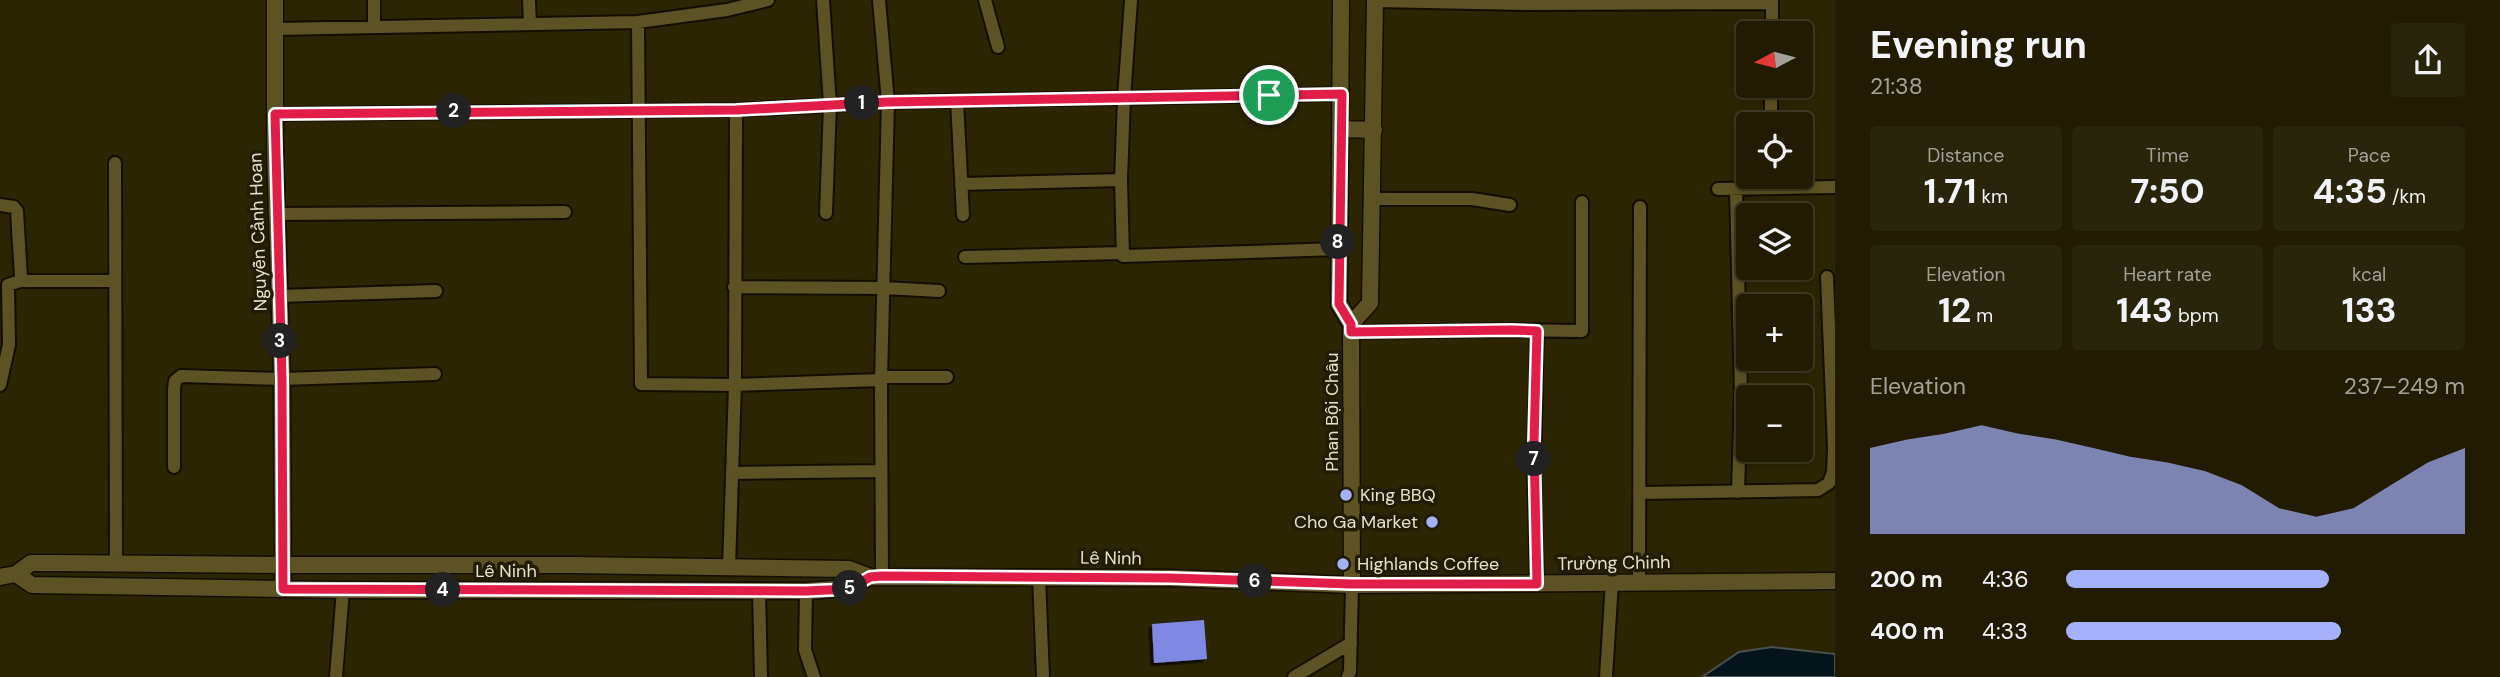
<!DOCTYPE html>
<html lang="en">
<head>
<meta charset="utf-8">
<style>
	:root { --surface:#211c01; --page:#29250b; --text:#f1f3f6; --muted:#a2a199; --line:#3e3a23; --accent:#a6b1fc }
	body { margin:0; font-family:"DM Sans",sans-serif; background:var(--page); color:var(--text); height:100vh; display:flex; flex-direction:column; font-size:26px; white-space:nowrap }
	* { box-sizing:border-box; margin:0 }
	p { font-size:23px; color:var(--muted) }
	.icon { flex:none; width:38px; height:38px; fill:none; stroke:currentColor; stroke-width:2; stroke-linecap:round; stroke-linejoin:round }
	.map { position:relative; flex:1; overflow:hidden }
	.sheet { display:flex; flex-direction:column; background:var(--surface); width:665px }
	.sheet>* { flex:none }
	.needle { width:46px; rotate:263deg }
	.controls { position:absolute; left:1736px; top:21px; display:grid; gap:14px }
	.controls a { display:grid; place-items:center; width:77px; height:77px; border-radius:7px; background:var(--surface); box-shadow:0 4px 10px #0003,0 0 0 2px var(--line); font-size:35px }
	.pin { position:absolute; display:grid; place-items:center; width:60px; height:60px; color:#fff; margin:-30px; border:4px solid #fff; border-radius:50%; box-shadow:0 2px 7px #0007 }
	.km { position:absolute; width:35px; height:35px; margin:-18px; border-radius:50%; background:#222; color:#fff; font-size:19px; line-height:35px; text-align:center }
	.round { display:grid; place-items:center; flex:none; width:74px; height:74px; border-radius:7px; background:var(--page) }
	.headline { display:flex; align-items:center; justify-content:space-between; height:119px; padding:0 35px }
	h1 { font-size:38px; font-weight:700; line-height:52px }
	.metrics { display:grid; grid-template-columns:repeat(3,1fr); gap:10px; height:119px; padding:7px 35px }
	.metrics div { display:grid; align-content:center; border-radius:7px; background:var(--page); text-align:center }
	.metrics b { font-size:35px; font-weight:700 }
	.metrics small { font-size:19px; font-weight:400 }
	.metrics p { font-size:19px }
	.chart { height:196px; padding:14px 35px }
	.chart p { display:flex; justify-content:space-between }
	.chart svg { width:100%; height:126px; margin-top:7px; fill:var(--accent); opacity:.7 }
	ul { padding:0 35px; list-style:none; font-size:23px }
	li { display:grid; grid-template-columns:112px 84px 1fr; align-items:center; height:52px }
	li i { height:18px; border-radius:9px; background:var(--accent) }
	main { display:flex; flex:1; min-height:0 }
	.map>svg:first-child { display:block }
	.water { fill:#03151a; stroke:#47524e; stroke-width:2 }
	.building { fill:#7f88e3; filter:url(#shadow) }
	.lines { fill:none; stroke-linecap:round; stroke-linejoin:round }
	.street-casing { stroke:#130e00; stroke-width:16 }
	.secondary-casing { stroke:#130e00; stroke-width:19 }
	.street { stroke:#5c5223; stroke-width:12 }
	.secondary { stroke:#5c5223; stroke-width:16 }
	.route-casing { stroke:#fff; stroke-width:14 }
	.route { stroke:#e11d48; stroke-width:9 }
	.poi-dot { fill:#a6b1fc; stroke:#211c04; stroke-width:2.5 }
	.labels { text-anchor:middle; stroke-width:7; stroke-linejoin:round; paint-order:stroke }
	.street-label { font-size:18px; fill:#e6e1c8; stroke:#211c04 }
	.poi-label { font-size:18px; fill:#e6e1c8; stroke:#211c04; text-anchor:start }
</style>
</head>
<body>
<main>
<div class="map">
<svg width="1835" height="677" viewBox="0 0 1835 677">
	<defs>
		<filter id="shadow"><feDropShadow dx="-3.5" dy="3.5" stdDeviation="0" flood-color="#0009"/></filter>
	</defs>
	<rect width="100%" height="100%" fill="#2c2501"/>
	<path class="water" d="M 1772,647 L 1835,654 L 1835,677 L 1702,677 L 1739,652 Z"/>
	<path class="building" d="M 1204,620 L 1207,659 L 1154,663 L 1152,624 Z"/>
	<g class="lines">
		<defs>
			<path id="street" d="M 374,0 L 374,27
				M 529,0 L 530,24
				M 823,0 L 830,105 L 826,213
				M 879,0 L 888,102 L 881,380 L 882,576
				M 985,0 L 998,47
				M 1131,0 L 1124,98 L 1121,180 L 1123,256 L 1338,249
				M 1375,1 L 1525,4 L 1772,3
				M 638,22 L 641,384 L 735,385 L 881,380 L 886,377 L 947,377
				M 276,29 L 638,22 L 727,10 L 768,0
				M 1772,33 L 1772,0
				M 957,101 L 963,215
				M 275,114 L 736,110 L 888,102 L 1342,94
				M 1771,124 L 1771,86
				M 115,163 L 116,564
				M 961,184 L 1121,180
				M 1718,189 L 1835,187
				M 1736,189 L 1741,394 L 1738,492
				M 1372,199 L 1472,199 L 1510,205
				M 0,205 L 14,207 L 17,211 L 21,278 L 20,281 L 8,285 L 9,345 L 0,385
				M 277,214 L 565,212
				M 965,257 L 1121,253
				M 20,281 L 115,281
				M 734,287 L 884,288 L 939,291
				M 279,296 L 436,291
				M 1351,332 L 1511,330 L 1582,331 L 1582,202
				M 174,467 L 174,389 L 175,381 L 181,376 L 282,379 L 435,374
				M 733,473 L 881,471
				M 1640,493 L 1818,490 L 1829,483 L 1833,472 L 1834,449 L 1827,277
				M 729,567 L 735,385 L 736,110
				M 1039,576 L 1043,677
				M 1639,582 L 1640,207
				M 1537,584 L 1534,468 L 1537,331
				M 759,591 L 761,677
				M 806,591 L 805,650 L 814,677
				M 336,677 L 343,590
				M 1294,677 L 1351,643
				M 1348,677 L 1350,671 L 1352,585
				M 1606,677 L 1612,582"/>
			<path id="secondary" d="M 275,0 L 275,151 L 282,379 L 283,589
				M 1341,0 L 1339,304 L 1351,324 L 1352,585
				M 1341,129 L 1374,130
				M 1351,324 L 1370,303 L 1375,0
				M 16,574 L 32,585 L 343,590 L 806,591 L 849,588 L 870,577
				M 0,577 L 16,574 L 31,563 L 53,563 L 282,565 L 571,565 L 849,569 L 870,577 L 1170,578 L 1352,585 L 1835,581"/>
		</defs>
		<use href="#street" class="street-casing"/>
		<use href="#secondary" class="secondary-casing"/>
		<use href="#street" class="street"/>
		<use href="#secondary" class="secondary"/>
	</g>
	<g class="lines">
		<defs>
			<path id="route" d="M 1342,94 L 1339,304 L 1351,324 L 1351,332 L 1511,330 L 1537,331 L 1534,443 L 1537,584 L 1352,584 L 1170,578 L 881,576 L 870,577 L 849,589 L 806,591 L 283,589 L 282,379 L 275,114 L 736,110 L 888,102 Z"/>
		</defs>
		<use href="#route" class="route-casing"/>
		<use href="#route" class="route"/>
	</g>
	<g class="poi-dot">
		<circle cx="1346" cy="495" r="7"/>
		<circle cx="1432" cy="522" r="7"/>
		<circle cx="1343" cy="564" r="7"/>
	</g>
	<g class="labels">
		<g class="street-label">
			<text transform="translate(258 232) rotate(-92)" y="6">Nguyễn Cảnh Hoan</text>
			<text transform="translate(1332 412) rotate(-90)" y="6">Phan Bội Châu</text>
			<text transform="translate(1111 558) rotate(1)" y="6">Lê Ninh</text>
			<text transform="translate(1614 563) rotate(-1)" y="6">Trường Chinh</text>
			<text x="506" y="577">Lê Ninh</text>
		</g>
		<g class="poi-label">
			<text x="1360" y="501">King BBQ</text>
			<text x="1418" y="528" text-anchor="end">Cho Ga Market</text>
			<text x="1357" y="570">Highlands Coffee</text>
		</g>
	</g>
</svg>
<div class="controls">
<a><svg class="needle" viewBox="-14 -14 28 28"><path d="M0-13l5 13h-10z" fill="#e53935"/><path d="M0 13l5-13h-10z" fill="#a2a199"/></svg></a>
<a><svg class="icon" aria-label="locate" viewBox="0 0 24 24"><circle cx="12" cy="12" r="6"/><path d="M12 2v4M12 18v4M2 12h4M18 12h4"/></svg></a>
<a><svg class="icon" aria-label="layers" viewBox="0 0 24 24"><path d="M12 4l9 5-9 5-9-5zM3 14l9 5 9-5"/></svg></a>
<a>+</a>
<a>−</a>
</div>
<div class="pin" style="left:1269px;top:95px;background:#1e9e55"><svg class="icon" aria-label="arrive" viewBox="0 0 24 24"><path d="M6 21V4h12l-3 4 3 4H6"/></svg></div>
<b class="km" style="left:862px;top:103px">1</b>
<b class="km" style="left:454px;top:111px">2</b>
<b class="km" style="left:280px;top:341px">3</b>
<b class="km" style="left:443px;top:590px">4</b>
<b class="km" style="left:850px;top:588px">5</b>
<b class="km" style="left:1255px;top:581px">6</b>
<b class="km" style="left:1534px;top:459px">7</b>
<b class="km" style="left:1338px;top:242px">8</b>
</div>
<section class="sheet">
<div class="headline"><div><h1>Evening run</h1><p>21:38</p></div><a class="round"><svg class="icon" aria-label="share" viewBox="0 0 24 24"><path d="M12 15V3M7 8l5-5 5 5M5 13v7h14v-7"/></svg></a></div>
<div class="metrics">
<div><p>Distance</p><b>1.71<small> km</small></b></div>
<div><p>Time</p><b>7:50</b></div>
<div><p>Pace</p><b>4:35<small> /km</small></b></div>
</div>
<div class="metrics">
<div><p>Elevation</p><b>12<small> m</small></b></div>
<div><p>Heart rate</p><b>143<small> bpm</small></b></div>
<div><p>kcal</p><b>133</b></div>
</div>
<div class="chart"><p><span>Elevation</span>237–249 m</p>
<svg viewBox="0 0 160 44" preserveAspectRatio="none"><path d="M0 44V14L10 11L20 9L30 6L40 9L50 11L60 14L70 17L80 19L90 22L100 27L110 35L120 38L130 35L140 27L150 19L160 14V44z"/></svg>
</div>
<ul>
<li><b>200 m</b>4:36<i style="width:66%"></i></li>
<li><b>400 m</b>4:33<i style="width:69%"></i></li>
</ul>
</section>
</main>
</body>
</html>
